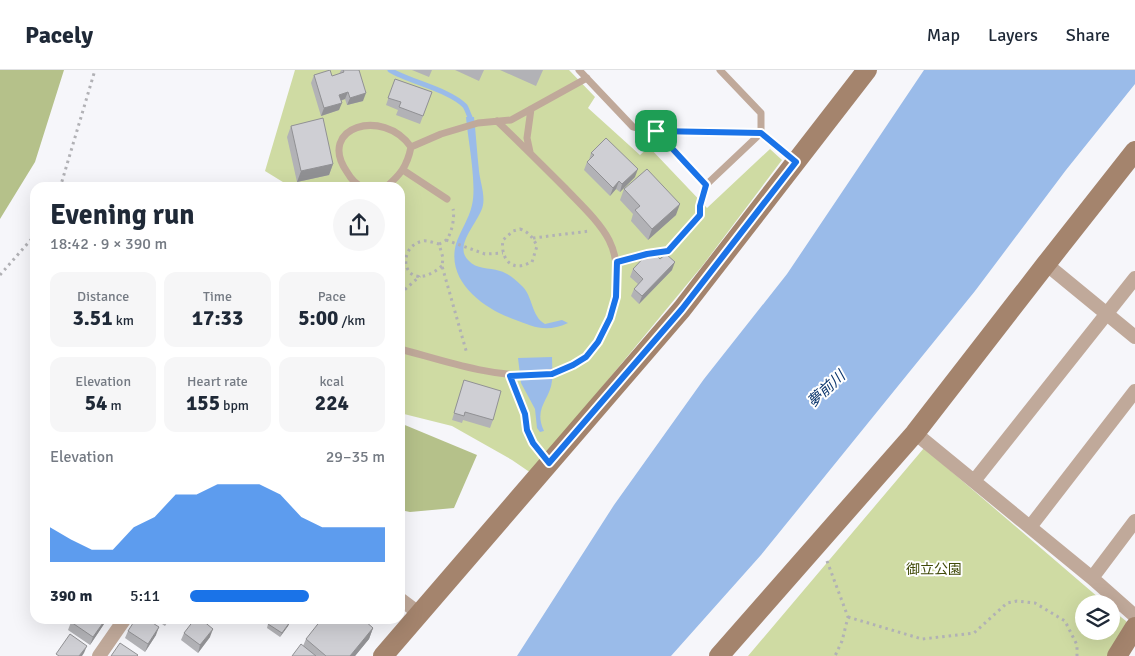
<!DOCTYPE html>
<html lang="en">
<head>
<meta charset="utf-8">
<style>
	:root { --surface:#fff; --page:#f6f6f7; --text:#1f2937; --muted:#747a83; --line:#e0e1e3; --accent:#1a73e8 }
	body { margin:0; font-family:Signika,"Noto Sans JP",sans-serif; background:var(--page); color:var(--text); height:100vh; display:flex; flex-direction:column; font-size:19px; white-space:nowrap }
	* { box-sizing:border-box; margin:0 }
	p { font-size:16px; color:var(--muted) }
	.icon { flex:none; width:28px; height:28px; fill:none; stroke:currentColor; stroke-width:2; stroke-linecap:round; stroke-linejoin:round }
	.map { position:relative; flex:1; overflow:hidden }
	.drawer { position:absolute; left:30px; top:112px; width:375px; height:442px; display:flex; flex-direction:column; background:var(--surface); border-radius:15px; box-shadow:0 5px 20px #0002 }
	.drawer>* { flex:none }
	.controls { position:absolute; left:1075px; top:525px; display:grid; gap:10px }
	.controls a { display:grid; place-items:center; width:45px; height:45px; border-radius:50%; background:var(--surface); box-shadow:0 5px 20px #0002; font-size:25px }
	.pin { position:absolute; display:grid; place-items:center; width:42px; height:42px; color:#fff; margin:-21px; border-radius:10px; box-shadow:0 2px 8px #0006 }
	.round { display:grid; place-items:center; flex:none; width:52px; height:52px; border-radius:26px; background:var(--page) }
	.summary { display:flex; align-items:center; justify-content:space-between; height:85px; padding:0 20px }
	h1 { font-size:28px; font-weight:700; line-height:38px }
	.stats { display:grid; grid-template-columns:repeat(3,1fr); gap:8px; height:85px; padding:5px 20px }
	.stats div { display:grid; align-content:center; border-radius:12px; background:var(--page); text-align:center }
	.stats b { font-size:21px; font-weight:700 }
	.stats small { font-size:14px; font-weight:400 }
	.stats p { font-size:14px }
	.chart { height:140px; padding:10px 20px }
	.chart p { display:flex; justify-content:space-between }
	.chart svg { width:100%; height:90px; margin-top:5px; fill:var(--accent); opacity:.7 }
	ul { padding:0 20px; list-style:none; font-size:16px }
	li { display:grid; grid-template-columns:80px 60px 1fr; align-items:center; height:38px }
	li i { height:12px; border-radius:6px; background:var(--accent) }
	header { display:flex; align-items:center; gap:30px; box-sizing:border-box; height:70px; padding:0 25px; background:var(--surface); border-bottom:1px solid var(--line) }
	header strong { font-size:24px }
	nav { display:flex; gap:28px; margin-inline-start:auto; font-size:18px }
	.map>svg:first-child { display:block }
	.green { fill:#cfdba3 }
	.forest { fill:#b5c18a }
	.water { fill:#9abbe9 }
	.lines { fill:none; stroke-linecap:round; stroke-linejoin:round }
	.stream { stroke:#9abbe9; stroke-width:5 }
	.path { stroke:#b1b1b5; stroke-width:3; stroke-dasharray:2.5 4; stroke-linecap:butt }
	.lane { stroke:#c0a99a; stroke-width:7 }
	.street { stroke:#c0a99a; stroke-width:14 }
	.secondary { stroke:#a4846d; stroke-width:20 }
	.wall { fill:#b2b2b6 }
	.shaded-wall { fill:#919194 }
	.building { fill:#cfcfd4; stroke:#919194 }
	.route-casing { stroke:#fff; stroke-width:10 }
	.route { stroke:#1a73e8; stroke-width:6 }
	.labels { text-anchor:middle; stroke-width:4; stroke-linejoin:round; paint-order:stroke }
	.park-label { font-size:14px; fill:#404a08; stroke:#fff }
	.water-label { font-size:15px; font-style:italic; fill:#0c366d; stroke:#fff }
</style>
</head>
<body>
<header>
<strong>Pacely</strong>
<nav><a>Map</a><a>Layers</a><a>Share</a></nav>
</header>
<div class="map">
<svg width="1135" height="586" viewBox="0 0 1135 586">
	<rect width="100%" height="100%" fill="#f6f6fa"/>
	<path class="green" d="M 295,0 L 569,0 L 595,27 L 588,38 L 640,85 L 649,77 L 707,138 L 770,79 L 782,90 L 703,195 L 531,403 L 512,390 L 452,356 L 400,343 L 400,118 L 291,117 L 265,101 Z
		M 924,378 L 1106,534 L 1084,534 L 1084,561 L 1111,561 L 1111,539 L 1126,551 L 1128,562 L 1112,586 L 748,586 Z"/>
	<path class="forest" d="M 0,0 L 64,0 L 35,92 L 0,149 Z
		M 400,353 L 477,385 L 454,438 L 410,442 L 400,440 Z"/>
	<path class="water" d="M 924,0 L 1135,0 L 1135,14 L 1066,100 L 975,221 L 761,485 L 671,586 L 517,586 L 614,435 L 704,309 L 787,204 Z
		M 466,47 L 474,47 C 476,65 477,83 479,101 C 480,111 485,124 483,135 C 480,151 453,175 468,190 C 477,200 488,197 500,201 C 508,203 516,210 522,216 C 533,226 531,246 545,254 L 562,250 L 568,253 C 546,263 534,257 513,249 C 483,238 446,211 456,174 C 460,161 469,149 472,135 C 477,114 468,70 466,47 Z
		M 552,287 C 552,295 553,304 552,311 C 550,330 533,338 544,361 L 540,362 L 537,358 L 535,339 L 521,313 L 518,288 Z"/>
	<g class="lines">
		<path class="stream" d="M 390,0 C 410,12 450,20 465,36 C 467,39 468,43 470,47"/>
		<path class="path" d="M 60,118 L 95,0
			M 520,159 C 529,162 533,168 537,176 L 532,192 C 529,193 523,196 519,196 C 505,196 501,181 503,170 L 513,161 Z
			M 533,168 L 590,161
			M 446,170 L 485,184 L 503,183
			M 439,174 C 441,173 444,172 446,170 C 452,164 455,146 453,139
			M 626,190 L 647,184 L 668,181 L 700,145 L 700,136 L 703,125
			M 442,196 C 404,228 393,177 423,171 C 427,170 434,173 439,174 L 443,188 L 442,196 L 467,284
			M 0,205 L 35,165
			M 400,224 L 420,206
			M 827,491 L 848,547 L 842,571 L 835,586
			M 848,547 L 922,569 L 974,563 L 1007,533 L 1017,531 L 1035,533 L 1065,551 L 1077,575 L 1077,586"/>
		<path class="lane" d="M 579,0 L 633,57 L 647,61 L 761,63 L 761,43 L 720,0
			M 656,61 L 706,115 L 761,63 L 794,91
			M 530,82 L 527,68 L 531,39
			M 403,100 L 447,129
			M 364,118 C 356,115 351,109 347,102 C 316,57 383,37 411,77
			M 385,118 C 400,105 407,97 411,77 L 441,64 L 478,53 L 511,50 L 587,8
			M 400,279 C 469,297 581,342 611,244 C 618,220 621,194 609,170 C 599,151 580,134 565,118 C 543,96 520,73 497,51
			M 510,305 L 525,343 L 527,360 L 533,373 L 548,391"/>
		<path class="street" d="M 1046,194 L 1135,267
			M 915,363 L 1092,508 L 1135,546
			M 974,411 L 1135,208
			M 1030,457 L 1135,321
			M 1092,508 L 1135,451
			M 400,529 L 420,544
			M 99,586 L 124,550"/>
		<path class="secondary" d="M 383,586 L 682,239 L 867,0
			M 719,586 L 915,363 L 1046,194 L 1135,81
			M 1117,586 L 1135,557"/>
	</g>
	<path class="wall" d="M 341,0 L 359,0 L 363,31 L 347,35 L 345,29 L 341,31 L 339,40 L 321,46 L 311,13 L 314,5 L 332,6 L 339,4 Z
		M 412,0 L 432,0 L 429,7 Z
		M 455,0 L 484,0 L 479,11 Z
		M 500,0 L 543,0 L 536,16 Z
		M 395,9 L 432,22 L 420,54 L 396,45 L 398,40 L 386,35 Z
		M 291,56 L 333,94 L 329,105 L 297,112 L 287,67 Z
		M 591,83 L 635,107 L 620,122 L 616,119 L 610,126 L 584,100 L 587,92 L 589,90 Z
		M 624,119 L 676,145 L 648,170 L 631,151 L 633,144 L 620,130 Z
		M 660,189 L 672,200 L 639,234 L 631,226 L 634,219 L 638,214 L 630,207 L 633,199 Z
		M 464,310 L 493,350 L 490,358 L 463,350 L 462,353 L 452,350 Z
		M 156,550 L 169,550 L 165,556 Z
		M 71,552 L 104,554 L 90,575 L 68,560 Z
		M 290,552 L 288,556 L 280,567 L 267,558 L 268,554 Z
		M 373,558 L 369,569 L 355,586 L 292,586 L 303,576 L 306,569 Z
		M 128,561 L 156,565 L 145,582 L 125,568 Z
		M 184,563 L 210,567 L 198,583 L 181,570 Z"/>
	<path class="shaded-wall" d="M 348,22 L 345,29 L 336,32 L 339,25 Z
		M 366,23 L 363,31 L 347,35 L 350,28 Z
		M 342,33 L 339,40 L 321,46 L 324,38 Z
		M 333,94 L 329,105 L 297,112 L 301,101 Z
		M 638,99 L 635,107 L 620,122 L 622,114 Z
		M 619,111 L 616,119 L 610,126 L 613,118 Z
		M 680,134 L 676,145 L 648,170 L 652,159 Z
		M 675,192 L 672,200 L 639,234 L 642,226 Z
		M 105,550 L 106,550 L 104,554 L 90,575 L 93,567 Z
		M 290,552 L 288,556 L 280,567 L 282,563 Z
		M 159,557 L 156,565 L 145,582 L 148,574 Z
		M 373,558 L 369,569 L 355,586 L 350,586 Z
		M 213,559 L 210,567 L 198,583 L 200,575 Z
		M 87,576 L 84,583 L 82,586 L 79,586 Z"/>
	<path class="building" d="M 330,0 L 332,6 L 344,2 L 343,0 L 359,0 L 366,23 L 350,28 L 348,22 L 339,25 L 342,33 L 324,38 L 314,5 Z
		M 395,9 L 432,22 L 423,46 L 399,37 L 401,32 L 388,28 Z
		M 323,48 L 333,94 L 301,101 L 291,56 Z
		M 606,68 L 638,99 L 622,114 L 619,111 L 613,118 L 587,92 L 594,85 L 591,83 Z
		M 647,99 L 680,134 L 652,159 L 635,140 L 640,136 L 624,119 Z
		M 651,180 L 660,189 L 666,184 L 675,192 L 642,226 L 634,219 L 643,209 L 633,199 Z
		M 464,310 L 501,321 L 493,350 L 465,342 L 464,346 L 454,343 Z
		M 73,550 L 105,550 L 93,567 L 71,552 Z
		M 135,550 L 148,550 L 159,557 L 148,574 L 128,561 Z
		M 194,550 L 202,550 L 213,559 L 200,575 L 184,563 Z
		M 271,550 L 286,550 L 290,552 L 282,563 L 268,554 Z
		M 321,550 L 364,550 L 373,558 L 350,586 L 326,586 L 306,569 Z
		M 70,564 L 87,576 L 79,586 L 59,586 L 56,584 Z
		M 120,573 L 138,585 L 137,586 L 111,586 Z
		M 301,574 L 316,586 L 292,586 Z"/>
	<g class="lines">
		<defs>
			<path id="route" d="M 656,61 L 761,63 L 796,92 L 682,239 L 549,393 L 533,373 L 527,360 L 525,344 L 510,306 L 552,304 L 573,295 L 586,287 L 598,272 L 610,248 L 616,227 L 617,192 L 647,184 L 668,181 L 700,145 L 700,136 L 706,115 Z"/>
		</defs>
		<use href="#route" class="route-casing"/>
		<use href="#route" class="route"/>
	</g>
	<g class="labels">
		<g class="park-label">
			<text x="934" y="504">御立公園</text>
		</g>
		<g class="water-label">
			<text transform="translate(826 319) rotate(-43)" y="5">夢前川</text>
		</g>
	</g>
</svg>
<div class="controls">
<a><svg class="icon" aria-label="layers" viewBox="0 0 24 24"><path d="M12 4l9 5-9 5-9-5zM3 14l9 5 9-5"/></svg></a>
</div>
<div class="pin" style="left:656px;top:61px;background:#1e9e55"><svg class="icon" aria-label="arrive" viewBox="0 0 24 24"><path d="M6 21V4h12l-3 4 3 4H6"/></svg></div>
<section class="drawer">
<div class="summary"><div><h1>Evening run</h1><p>18:42 · 9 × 390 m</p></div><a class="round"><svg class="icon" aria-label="share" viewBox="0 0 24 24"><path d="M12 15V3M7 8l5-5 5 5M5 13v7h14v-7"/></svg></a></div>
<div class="stats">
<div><p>Distance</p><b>3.51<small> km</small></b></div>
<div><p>Time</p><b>17:33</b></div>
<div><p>Pace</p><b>5:00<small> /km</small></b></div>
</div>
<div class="stats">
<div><p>Elevation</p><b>54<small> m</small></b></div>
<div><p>Heart rate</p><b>155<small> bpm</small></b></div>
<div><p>kcal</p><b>224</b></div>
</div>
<div class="chart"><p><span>Elevation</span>29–35 m</p>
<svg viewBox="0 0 160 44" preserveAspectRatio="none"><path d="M0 44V27L10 33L20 38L30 38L40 27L50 22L60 11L70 11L80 6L90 6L100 6L110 11L120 22L130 27L140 27L150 27L160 27V44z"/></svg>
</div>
<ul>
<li><b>390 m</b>5:11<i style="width:61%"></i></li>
</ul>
</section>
</div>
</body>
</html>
